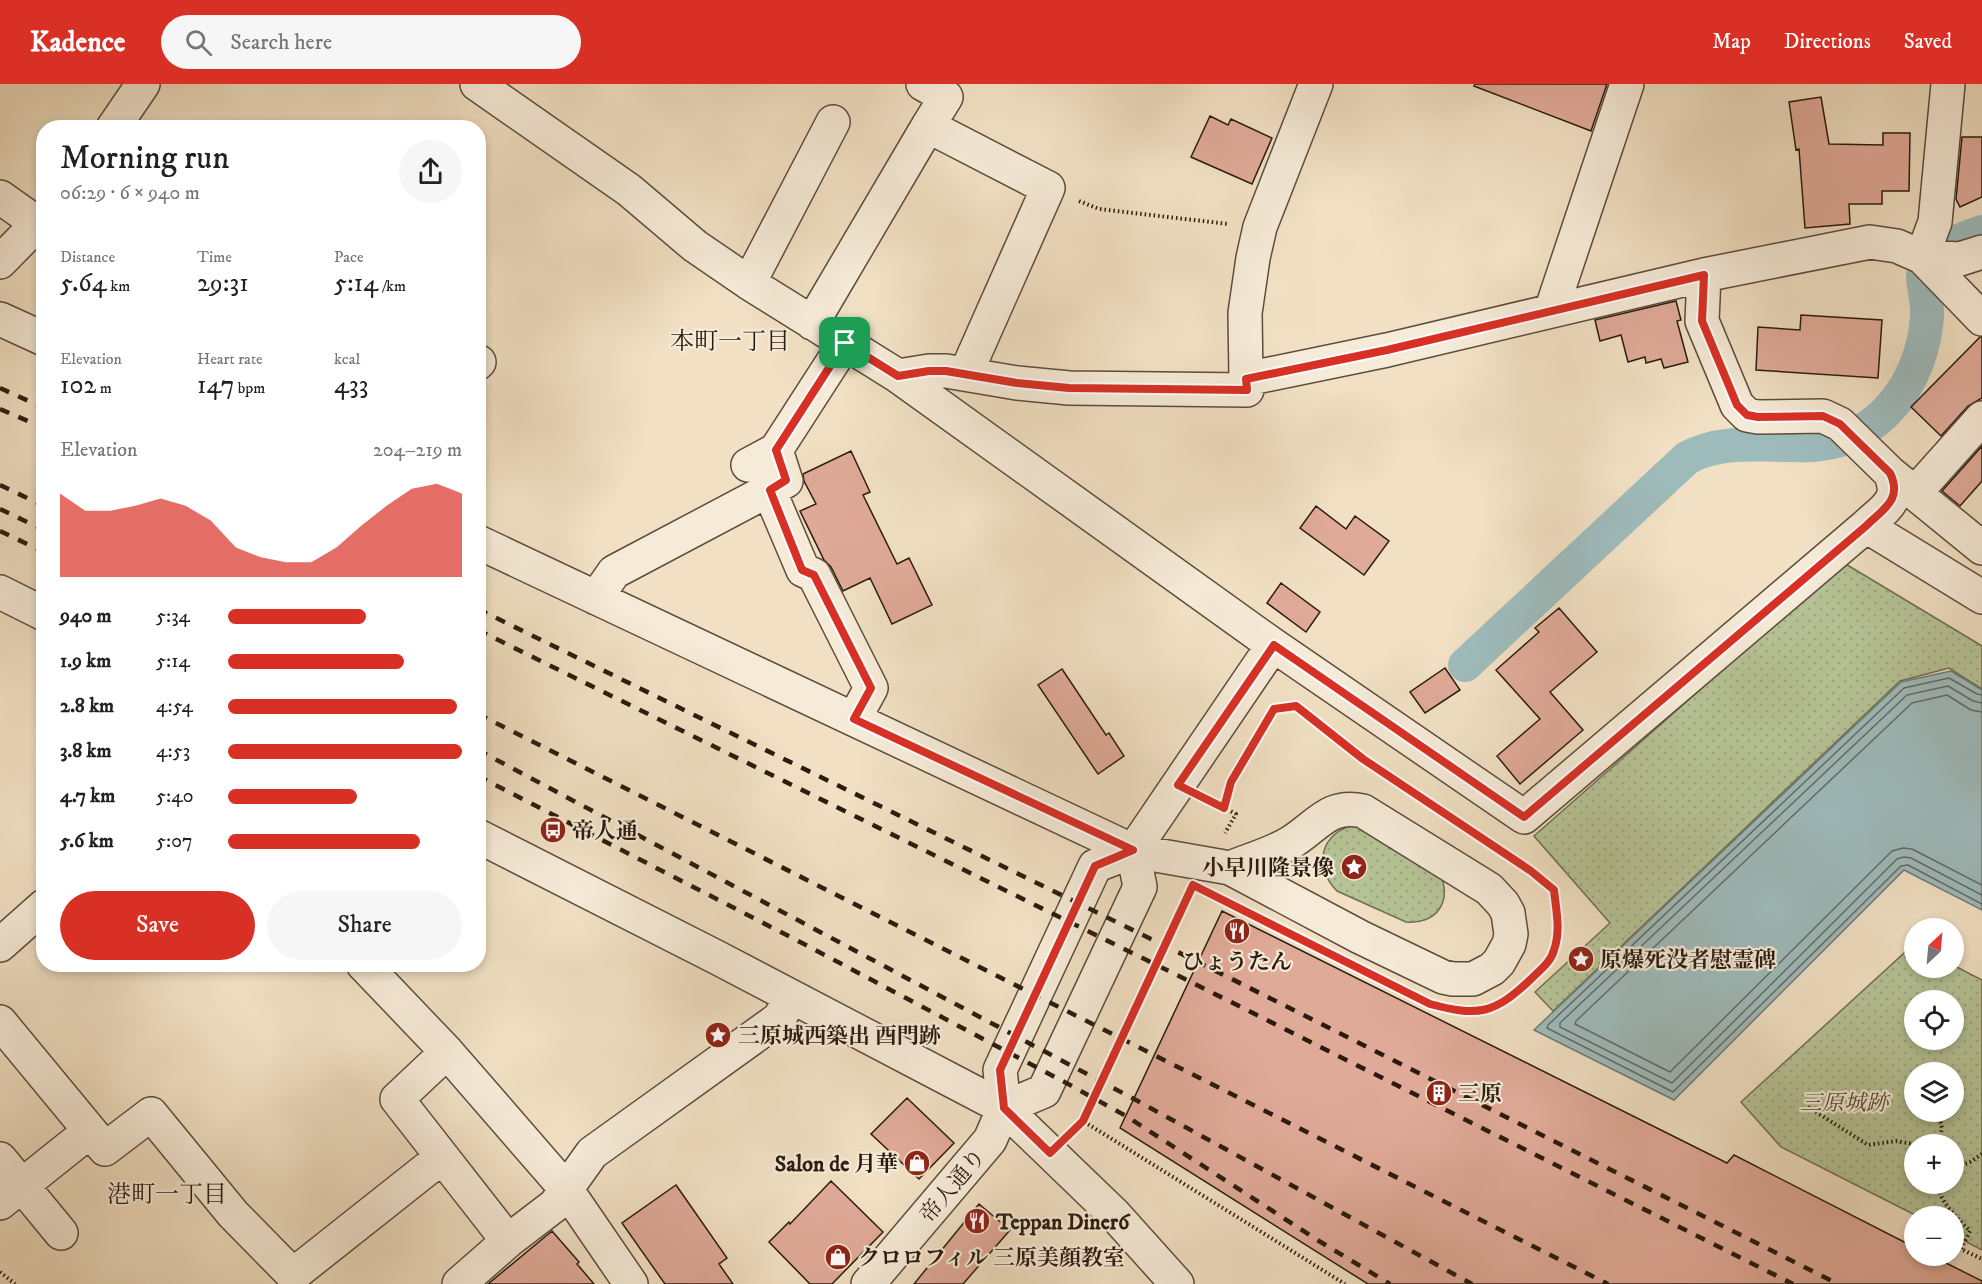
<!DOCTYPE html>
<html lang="en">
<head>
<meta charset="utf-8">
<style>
	:root { --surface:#fff; --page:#f6f6f6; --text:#222; --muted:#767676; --accent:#d93025 }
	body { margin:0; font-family:"IM FELL DW Pica","Noto Serif JP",serif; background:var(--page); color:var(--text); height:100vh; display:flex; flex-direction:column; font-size:22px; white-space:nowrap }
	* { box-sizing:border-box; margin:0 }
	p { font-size:20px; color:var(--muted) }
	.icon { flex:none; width:33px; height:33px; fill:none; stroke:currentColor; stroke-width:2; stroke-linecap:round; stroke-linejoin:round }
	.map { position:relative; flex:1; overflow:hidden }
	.panel { position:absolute; left:36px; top:36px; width:450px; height:852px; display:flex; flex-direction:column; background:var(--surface); border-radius:24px; box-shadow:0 3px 9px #0003 }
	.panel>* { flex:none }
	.needle { width:39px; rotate:26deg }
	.controls { position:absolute; left:1904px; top:834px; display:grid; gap:12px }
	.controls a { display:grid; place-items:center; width:60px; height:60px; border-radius:50%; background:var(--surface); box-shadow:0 3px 9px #0003; font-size:30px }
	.pin { position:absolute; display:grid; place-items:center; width:51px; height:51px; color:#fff; margin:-26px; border-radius:12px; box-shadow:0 3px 9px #0006 }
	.round { display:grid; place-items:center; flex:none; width:63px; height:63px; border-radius:32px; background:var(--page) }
	.headline { display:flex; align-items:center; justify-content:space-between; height:102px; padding:0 24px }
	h1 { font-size:33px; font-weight:600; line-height:45px }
	.figures { display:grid; grid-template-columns:repeat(3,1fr); gap:9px; height:102px; padding:6px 24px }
	.figures div { display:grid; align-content:center }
	.figures b { font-size:26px; font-weight:600 }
	.figures small { font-size:16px; font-weight:400 }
	.figures p { font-size:16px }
	.chart { height:168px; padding:12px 24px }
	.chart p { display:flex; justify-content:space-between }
	.chart svg { width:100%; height:108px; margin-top:6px; fill:var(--accent); opacity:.7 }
	.button { display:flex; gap:12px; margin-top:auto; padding:12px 24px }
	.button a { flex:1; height:69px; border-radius:36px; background:var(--accent); color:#fff; font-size:24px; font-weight:600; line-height:69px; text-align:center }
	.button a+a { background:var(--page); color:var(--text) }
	ul { padding:0 24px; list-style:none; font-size:20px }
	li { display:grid; grid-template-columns:96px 72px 1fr; align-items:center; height:45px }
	li i { height:15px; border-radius:8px; background:var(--accent) }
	header { display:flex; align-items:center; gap:36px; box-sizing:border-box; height:84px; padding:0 30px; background:var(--accent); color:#fff }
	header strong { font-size:28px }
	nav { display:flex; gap:33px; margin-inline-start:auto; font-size:21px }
	.search { width:420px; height:54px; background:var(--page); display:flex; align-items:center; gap:15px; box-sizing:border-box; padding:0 21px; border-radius:33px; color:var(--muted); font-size:22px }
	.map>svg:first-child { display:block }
	.park { fill:url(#park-dots); stroke:#706f52; stroke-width:1.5; fill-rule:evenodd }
	.water { fill:#9ebbbc; stroke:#707b77; stroke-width:1.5 }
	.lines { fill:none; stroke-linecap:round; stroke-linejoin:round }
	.shore { stroke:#646b66; stroke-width:1.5 }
	.canal { stroke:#9ebbbc; stroke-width:34 }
	.building { fill:#e0aa98; stroke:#2b1b0f; stroke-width:1.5 }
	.minor-casing { stroke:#5c4c3c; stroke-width:36 }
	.path { stroke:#2b1b0f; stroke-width:4; stroke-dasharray:1.5 3; stroke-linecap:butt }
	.minor { stroke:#f6ebd8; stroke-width:33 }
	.rail { stroke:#2b1b0f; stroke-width:4.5; stroke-dasharray:10 10; stroke-linecap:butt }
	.route-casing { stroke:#fff; stroke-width:12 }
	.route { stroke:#d93025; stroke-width:8 }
	.labels { text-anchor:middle; stroke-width:4.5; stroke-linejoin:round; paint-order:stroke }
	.poi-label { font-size:22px; font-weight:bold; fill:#2b1b0f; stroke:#f6ebd8; text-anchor:start }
	.park-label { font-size:22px; font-style:italic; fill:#554d38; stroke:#f6ebd8 }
	.street-label { font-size:22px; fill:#2b1b0f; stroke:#f6ebd8 }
	.neighbourhood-label { font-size:24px; fill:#2b1b0f; stroke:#f6ebd8 }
</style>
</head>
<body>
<header>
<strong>Kadence</strong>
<div class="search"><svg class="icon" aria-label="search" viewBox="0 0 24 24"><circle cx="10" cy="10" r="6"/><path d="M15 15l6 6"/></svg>Search here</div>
<nav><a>Map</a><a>Directions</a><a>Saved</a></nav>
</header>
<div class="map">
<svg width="1982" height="1200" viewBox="0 0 1982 1200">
	<defs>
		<pattern id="park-dots" width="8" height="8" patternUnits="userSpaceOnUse" patternTransform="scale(1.5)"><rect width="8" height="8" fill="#b6c396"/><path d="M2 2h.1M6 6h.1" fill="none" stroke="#9da780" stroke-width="1.8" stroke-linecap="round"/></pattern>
	</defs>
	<rect width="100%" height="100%" fill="#f1e0c3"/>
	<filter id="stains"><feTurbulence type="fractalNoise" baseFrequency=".00333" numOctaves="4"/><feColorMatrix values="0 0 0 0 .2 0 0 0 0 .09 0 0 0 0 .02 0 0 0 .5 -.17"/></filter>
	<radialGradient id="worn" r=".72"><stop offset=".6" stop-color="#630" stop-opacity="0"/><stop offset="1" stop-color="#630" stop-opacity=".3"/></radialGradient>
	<path class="park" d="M 1844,479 L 1982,562 L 1982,605 L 1949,584 L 1900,597 L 1553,927 L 1535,908 L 1610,839 L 1534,752 Z
		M 1354,741 L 1440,790 C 1453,817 1436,841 1406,838 L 1337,807 C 1313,783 1320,749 1354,741 Z
		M 1913,861 L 1914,884 L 1953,884 L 1953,881 L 1982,896 L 1982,1166 L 1953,1151 L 1953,1132 L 1917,1132 L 1781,1063 L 1741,1018 ZM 1914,916 L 1953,916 L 1953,956 L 1914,956 ZM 1914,988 L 1953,988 L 1953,1028 L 1914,1028 ZM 1914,1060 L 1953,1060 L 1953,1100 L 1914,1100 Z"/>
	<path class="water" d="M 1951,587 L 1982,606 L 1982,826 L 1904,786 L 1674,1016 L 1534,946 L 1901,598 Z"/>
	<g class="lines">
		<path class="shore" d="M 1982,611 L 1977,610 L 1949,594 L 1904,604 L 1548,941 L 1547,944 L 1673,1008 L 1901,782 L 1908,781 L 1982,820
			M 1982,619 L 1973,617 L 1948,602 L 1907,611 L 1560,939 L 1560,943 L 1672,999 L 1897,775 L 1904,773 L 1911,774 L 1982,811
			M 1982,628 L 1971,626 L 1947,611 L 1912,619 L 1576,937 L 1575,940 L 1670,988 L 1892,767 L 1903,764 L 1912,765 L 1982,801"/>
		<path class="canal" d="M 1465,581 L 1687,374 C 1725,353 1771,363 1813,361 C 1881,357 1922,297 1927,233 C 1928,219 1924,206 1923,192 L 1945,162 L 1982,148"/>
	</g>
	<path class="building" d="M 1475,0 L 1607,0 L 1591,47 L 1474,2 Z
		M 1821,13 L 1829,60 L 1883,61 L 1883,49 L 1910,49 L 1909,107 L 1882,107 L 1882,120 L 1849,120 L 1850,140 L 1805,144 L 1799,65 L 1796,66 L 1789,18 Z
		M 1210,32 L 1228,41 L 1231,35 L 1272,54 L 1252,100 L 1191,73 Z
		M 1962,53 L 1982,53 L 1982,113 L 1960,123 L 1956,115 Z
		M 1676,217 L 1681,236 L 1677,237 L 1688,278 L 1664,284 L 1661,275 L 1646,279 L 1645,273 L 1628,278 L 1621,251 L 1600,257 L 1595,236 Z
		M 1801,231 L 1882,236 L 1878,294 L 1756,286 L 1758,243 L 1800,246 Z
		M 1980,253 L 1982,253 L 1982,314 L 1968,322 L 1941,352 L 1911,323 Z
		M 1982,362 L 1982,397 L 1960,422 L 1942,407 Z
		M 851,367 L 870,408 L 863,411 L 897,480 L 909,474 L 932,521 L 892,540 L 870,494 L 843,507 L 831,483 L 824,476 L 800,427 L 816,420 L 804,397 L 803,390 Z
		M 1316,422 L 1346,445 L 1355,432 L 1389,457 L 1364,491 L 1300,444 Z
		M 1281,499 L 1320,528 L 1306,548 L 1267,519 Z
		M 1559,524 L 1597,568 L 1550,608 L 1583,646 L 1520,700 L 1497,672 L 1540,635 L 1496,586 L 1539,548 L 1535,544 Z
		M 1445,584 L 1460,606 L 1425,629 L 1410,608 Z
		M 1062,585 L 1106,651 L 1109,649 L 1124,672 L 1098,690 L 1038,601 Z
		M 1222,827 L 1727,1079 L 1734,1071 L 1914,1163 L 1914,1172 L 1932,1172 L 1982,1197 L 1982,1200 L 1368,1200 L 1120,1044 Z
		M 907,1014 L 954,1059 L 919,1095 L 871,1050 Z
		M 831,1097 L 883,1148 L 832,1200 L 810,1200 L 769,1158 L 789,1138 L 790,1140 Z
		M 676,1101 L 727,1174 L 719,1180 L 733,1200 L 665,1200 L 622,1139 Z
		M 979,1120 L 1010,1146 L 963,1200 L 914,1200 Z
		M 552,1147 L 579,1178 L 577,1180 L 594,1200 L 488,1200 Z"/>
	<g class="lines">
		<defs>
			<path id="minor" d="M 477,0 L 629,106 L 695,162 L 749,199 L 898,292 L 1273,561 L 1524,733 L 1866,442 L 1982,513
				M 923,0 L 946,13 L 928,42 L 1048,104 L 966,289
				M 113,44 L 143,0
				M 0,113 L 44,144
				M 1922,173 L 1935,138 L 1948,0
				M 1922,173 L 1960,175 L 1982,168
				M 0,178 L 44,133
				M 1704,191 L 1702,237 L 1737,321 L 1747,331 L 1758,333 L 1823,332 L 1840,340 L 1890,389 C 1903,416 1884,425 1866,442
				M 749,199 L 833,38
				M 1551,227 L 1627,0
				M 0,235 L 44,255
				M 812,239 L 928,42
				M 478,279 L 479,278
				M 898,292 L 929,287 L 946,287 L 1017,299 L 1069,304 L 1247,306 L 1246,295 L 1387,266 L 1704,191 L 1870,158 L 1897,162 L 1922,173 L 1982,235
				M 1246,295 L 1245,229 L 1253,174 L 1260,143 L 1316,0
				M 748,381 L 776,366 L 845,259
				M 1890,389 L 1982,464
				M 769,406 L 803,486 L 814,491 L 871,604 L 854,635
				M 1915,409 L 1982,334
				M 478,458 L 1133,767 L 1230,784 L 1360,853 L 1443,893 L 1453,895 L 1473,895 L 1492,885 L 1499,878 L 1509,860 L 1511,850 L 1508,829 L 1503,820 L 1489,805 L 1363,727 C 1328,719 1317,743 1290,759 C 1272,770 1249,776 1230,784
				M 0,508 L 44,530
				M 596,514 L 614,488 L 786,397 L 776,366
				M 478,752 L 718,874 L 1004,1024 L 1115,1131 L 1177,1200
				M 0,861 L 44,822
				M 363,880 L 447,968 L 566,1105 L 631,1200
				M 0,938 L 105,1065 L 151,1030 L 233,1130 L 293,1191 L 442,1073
				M 447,968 L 397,1015 L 508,1157
				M 1004,1024 L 1000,986 L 1095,782 L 1133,767 L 1273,561
				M 1004,1024 L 1044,1007 L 1140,803 L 1133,767
				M 0,1075 L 61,1149
				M 0,1119 L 90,1047
				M 459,1200 L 508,1157 L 555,1121 L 592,1069 L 780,934 L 790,912
				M 868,1200 L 990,1056 L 1004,1024"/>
		</defs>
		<use href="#minor" class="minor-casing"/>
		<path class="path" d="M 1079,117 L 1099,125 L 1228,140
			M 1207,715 L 1236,730 L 1225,749
			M 1224,724 L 1231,698 L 1274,625 L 1296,622 L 1363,675 L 1531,787 L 1554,806 C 1556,830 1562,856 1549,877 C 1544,885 1534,892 1528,898
			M 1808,1023 L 1868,1061 L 1896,1057 L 1914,1060
			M 1083,1037 L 1189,809
			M 1075,1046 L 1083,1037 L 1345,1200
			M 1937,1060 L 1939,1059 L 1942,1044 L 1938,1028
			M 1953,1085 L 1970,1078 L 1982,1070
			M 1937,1100 C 1940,1118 1957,1134 1970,1147 L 1961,1165 L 1982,1175
			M 0,1188 L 15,1200"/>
		<use href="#minor" class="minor"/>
		<path class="rail" d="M 0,304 L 44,324
			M 0,325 L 44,344
			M 0,401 L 44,422
			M 0,425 L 44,446
			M 0,447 L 44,468
			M 478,525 L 1198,878 L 1838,1200
			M 478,546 L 1189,897 L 1793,1200
			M 478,630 L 1608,1200
			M 478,666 L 1134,1015 L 1472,1200
			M 478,692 L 802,859 L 1070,1001 L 1126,1032 L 1319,1157 L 1390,1200"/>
	</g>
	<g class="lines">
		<defs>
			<path id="route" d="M 1704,191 L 1702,237 L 1737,321 L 1747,331 L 1758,333 L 1823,332 L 1840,340 L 1890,389 C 1903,416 1883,425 1866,442 L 1524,733 L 1274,561 L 1178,701 L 1224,724 L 1231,698 L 1274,625 L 1296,622 L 1363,675 L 1531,787 L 1554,806 C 1556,826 1561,846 1554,866 C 1551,878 1540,886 1531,895 C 1494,930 1479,933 1430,920 L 1193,801 L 1083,1037 L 1050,1069 L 1004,1024 L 1000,986 L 1095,782 L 1133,766 L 854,635 L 871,604 L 814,491 L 802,486 L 770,406 L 786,396 L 776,366 L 845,259 L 898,292 L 929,287 L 946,287 L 1017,299 L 1069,304 L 1247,306 L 1246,295 L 1387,266 Z"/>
		</defs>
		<use href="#route" class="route-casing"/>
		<use href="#route" class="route"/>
	</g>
	<defs>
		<symbol id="bus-disc" viewBox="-11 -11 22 22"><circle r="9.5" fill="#8f2418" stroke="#f6ebd8"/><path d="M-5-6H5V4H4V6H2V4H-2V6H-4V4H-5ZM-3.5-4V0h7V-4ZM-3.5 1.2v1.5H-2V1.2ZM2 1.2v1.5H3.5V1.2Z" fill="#fff"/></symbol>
		<symbol id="sight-disc" viewBox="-11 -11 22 22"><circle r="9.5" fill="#8f2418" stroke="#f6ebd8"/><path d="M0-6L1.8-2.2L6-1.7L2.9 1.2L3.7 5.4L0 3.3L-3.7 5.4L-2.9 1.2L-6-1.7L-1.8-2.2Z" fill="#fff"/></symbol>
		<symbol id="restaurant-disc" viewBox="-11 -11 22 22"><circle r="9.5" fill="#8f2418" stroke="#f6ebd8"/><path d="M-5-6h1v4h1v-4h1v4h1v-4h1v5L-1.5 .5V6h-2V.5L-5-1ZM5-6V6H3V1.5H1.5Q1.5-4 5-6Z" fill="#fff"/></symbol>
		<symbol id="building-disc" viewBox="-11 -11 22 22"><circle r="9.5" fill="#8f2418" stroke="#f6ebd8"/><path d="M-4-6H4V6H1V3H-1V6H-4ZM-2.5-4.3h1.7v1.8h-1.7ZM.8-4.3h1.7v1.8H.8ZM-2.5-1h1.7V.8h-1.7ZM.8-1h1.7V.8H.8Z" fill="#fff"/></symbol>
		<symbol id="shop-disc" viewBox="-11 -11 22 22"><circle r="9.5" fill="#8f2418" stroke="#f6ebd8"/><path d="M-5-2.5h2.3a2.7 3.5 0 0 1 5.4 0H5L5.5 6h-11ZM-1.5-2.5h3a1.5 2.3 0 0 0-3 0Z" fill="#fff"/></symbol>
	</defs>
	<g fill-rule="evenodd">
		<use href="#bus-disc" x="538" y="731" width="30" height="30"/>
		<use href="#sight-disc" x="1339" y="768" width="30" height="30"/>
		<use href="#restaurant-disc" x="1222" y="832" width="30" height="30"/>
		<use href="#sight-disc" x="1566" y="860" width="30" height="30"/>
		<use href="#sight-disc" x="703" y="936" width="30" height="30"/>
		<use href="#building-disc" x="1424" y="994" width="30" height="30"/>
		<use href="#shop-disc" x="902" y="1064" width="30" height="30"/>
		<use href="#restaurant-disc" x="962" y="1122" width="30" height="30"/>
		<use href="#shop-disc" x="823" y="1158" width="30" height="30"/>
	</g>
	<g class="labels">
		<g class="poi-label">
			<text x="572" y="754">帝人通</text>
			<text x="1334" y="791" text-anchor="end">小早川隆景像</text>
			<text x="1600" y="883">原爆死没者慰霊碑</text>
			<text x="1237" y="885" text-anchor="middle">ひょうたん</text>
			<text x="738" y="959">三原城西築出 酉門跡</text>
			<text x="1458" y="1017">三原</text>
			<text x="898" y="1087" text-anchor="end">Salon de 月華</text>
			<text x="996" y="1145">Teppan Diner6</text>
			<text x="858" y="1181">クロロフィル 三原美顔教室</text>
		</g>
		<g class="park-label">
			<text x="1844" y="1026">三原城跡</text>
		</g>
		<g class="street-label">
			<text transform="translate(952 1101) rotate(-50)" y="8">帝人通り</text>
		</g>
		<g class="neighbourhood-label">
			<text x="730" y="265">本町一丁目</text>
			<text x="167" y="1118">港町一丁目</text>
		</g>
	</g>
	<rect width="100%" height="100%" filter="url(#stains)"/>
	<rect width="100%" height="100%" fill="url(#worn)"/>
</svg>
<div class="controls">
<a><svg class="needle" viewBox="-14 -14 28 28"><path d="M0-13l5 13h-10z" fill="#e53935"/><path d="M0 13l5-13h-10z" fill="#767676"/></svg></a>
<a><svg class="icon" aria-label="locate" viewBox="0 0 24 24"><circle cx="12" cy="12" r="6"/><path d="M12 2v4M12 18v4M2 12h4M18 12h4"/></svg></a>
<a><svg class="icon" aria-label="layers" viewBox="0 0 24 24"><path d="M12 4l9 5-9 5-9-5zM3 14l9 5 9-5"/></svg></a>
<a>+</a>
<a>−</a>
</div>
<div class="pin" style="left:845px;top:259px;background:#1e9e55"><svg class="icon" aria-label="arrive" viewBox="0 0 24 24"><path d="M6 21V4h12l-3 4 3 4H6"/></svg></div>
<section class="panel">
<div class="headline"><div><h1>Morning run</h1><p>06:29 · 6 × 940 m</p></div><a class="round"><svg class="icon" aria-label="share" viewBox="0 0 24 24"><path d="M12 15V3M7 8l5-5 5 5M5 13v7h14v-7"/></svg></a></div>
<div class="figures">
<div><p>Distance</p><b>5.64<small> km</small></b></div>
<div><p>Time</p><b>29:31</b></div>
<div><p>Pace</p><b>5:14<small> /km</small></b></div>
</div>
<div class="figures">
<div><p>Elevation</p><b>102<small> m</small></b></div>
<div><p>Heart rate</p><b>147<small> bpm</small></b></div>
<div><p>kcal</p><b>433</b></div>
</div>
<div class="chart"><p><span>Elevation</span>204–219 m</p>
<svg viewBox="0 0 160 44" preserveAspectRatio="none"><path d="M0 44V10L10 17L20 17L30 15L40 12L50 15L60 21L70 32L80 36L90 38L100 38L110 32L120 23L130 15L140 8L150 6L160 10V44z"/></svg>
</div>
<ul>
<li><b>940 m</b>5:34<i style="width:59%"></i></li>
<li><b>1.9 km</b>5:14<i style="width:75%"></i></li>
<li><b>2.8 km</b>4:54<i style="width:98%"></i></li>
<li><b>3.8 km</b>4:53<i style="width:100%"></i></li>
<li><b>4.7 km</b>5:40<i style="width:55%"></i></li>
<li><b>5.6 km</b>5:07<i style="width:82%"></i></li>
</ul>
<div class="button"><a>Save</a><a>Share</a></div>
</section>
</div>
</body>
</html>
